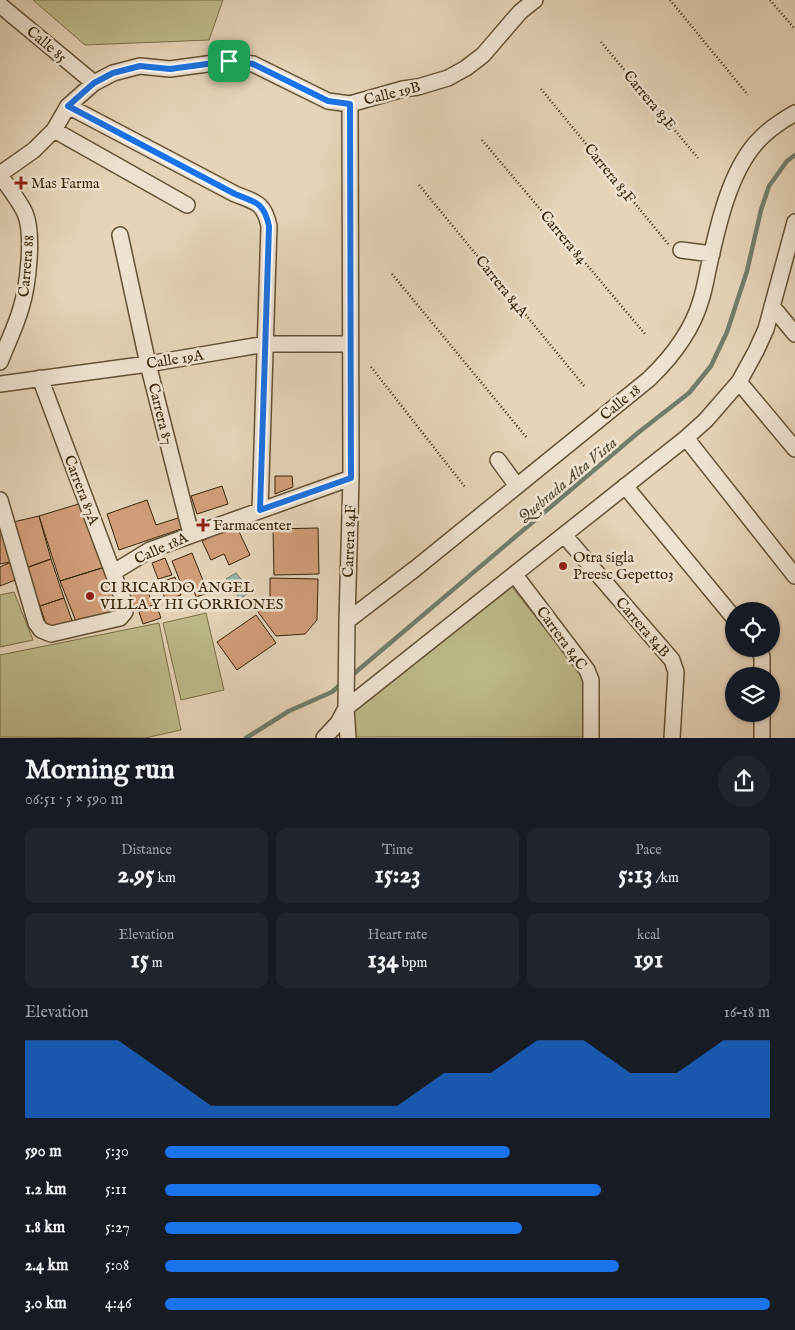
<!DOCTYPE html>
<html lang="en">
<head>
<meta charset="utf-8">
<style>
	:root { --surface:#171b24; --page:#20242c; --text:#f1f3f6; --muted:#9ea1a6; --accent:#1a73e8 }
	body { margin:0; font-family:"IM FELL English",serif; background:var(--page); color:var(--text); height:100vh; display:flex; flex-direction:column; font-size:19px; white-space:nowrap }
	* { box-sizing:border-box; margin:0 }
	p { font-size:16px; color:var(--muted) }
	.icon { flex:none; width:28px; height:28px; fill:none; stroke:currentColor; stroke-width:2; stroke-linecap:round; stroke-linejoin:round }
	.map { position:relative; height:738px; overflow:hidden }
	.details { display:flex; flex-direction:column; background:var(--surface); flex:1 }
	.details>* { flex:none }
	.tools { position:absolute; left:725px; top:602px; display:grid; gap:10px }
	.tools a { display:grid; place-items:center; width:55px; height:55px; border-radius:50%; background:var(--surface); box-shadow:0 1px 4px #0004; font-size:25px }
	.pin { position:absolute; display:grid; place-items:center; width:42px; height:42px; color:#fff; margin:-21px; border-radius:10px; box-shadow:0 2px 8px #0006 }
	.round { display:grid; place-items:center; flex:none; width:52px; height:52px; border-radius:26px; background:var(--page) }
	.head { display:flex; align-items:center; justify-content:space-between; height:85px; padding:0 25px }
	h1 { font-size:28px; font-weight:700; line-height:38px }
	.figures { display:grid; grid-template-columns:repeat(3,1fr); gap:8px; height:85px; padding:5px 25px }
	.figures div { display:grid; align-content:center; border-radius:10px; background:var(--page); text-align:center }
	.figures b { font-size:25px; font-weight:700 }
	.figures small { font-size:14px; font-weight:400 }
	.figures p { font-size:14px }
	.chart { height:140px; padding:10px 25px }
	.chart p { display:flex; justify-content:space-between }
	.chart svg { width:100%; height:90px; margin-top:5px; fill:var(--accent); opacity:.7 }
	ul { padding:0 25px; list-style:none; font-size:16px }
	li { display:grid; grid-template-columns:80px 60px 1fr; align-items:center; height:38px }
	li i { height:12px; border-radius:6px; background:var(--accent) }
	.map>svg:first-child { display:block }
	.green { fill:#bdba89; stroke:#7c7048 }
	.water { fill:#96b8ab; stroke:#717e6a }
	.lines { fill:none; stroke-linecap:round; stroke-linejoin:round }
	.stream { stroke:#717e6a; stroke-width:4.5 }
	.building { fill:#d19e79; stroke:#3a2608 }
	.minor-casing { stroke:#655234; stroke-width:18 }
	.path { stroke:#3a2608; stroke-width:2.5; stroke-dasharray:1 2.5; stroke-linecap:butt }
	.minor { stroke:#eee3d1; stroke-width:15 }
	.route-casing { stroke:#fff; stroke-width:10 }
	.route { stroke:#1a73e8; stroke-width:6 }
	.poi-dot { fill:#8f2418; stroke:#eee3d1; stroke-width:2 }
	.labels { text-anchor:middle; stroke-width:5; stroke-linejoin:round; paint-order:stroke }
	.street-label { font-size:15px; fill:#3a2608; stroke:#eee3d1 }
	.poi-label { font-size:15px; fill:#3a2608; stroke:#eee3d1; text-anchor:start }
	.water-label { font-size:16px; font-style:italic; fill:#514a31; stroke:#eee3d1 }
</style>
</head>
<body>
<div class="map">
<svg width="795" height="738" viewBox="0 0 795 738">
	<rect width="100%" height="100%" fill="#e5d4b8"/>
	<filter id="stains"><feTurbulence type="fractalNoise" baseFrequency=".004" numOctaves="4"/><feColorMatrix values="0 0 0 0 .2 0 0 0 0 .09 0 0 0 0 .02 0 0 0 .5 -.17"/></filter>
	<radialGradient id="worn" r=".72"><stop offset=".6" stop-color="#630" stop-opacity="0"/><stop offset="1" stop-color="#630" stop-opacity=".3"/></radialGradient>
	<path class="green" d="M 33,0 L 223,0 L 209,40 L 85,45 Z
		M 512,587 L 583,677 L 583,737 L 355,737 L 354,711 Z
		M 14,592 L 33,640 L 0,647 L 0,595 Z
		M 206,613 L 224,690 L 181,700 L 163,623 Z
		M 159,623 L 181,730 L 145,738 L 0,737 L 0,655 Z"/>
	<path class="water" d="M 236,573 L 251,591 L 240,599 L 226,579 Z"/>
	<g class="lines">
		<path class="stream" d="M 350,677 L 639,432 L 689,393 L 711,366 L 727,332 L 747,271 L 761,210 L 769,186 L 787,161 L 795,155
			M 246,738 L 289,711 L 332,692 L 342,683"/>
	</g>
	<path class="building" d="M 275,476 L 292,476 L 293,487 L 275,494 Z
		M 222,486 L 228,504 L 197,514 L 191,496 Z
		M 147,500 L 156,525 L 181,517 L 184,528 L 119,550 L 107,514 Z
		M 85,502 L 105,567 L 60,581 L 39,516 Z
		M 0,506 L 10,562 L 0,564 Z
		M 39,516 L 51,559 L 26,568 L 9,523 Z
		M 236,525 L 250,555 L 229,565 L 224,554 L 211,560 L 202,541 Z
		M 318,528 L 319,574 L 274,575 L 273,529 Z
		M 192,553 L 208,593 L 196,597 L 192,585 L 183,589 L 172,561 Z
		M 165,558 L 172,575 L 158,579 L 152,563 Z
		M 51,559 L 64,598 L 40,606 L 26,568 Z
		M 11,562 L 18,579 L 0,586 L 0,567 Z
		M 105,567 L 120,611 L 77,624 L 60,581 Z
		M 175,577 L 181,595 L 166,601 L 159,583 Z
		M 270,578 L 318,579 L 317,620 L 305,634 L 276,636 L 255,608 L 270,597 Z
		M 147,589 L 153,605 L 136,611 L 130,594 Z
		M 64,598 L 73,623 L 47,627 L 40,606 Z
		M 157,607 L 161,618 L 143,624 L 139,612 Z
		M 256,615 L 276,643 L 237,670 L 217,642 Z"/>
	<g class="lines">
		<defs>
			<path id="minor" d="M 0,5 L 94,83
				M 68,106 L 235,194 C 255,202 264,202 269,226 L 260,510
				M 54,130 L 187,205
				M 0,174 L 34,150 L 54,130 L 68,106 L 94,83 L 113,73 L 140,66 L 170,69 L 229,61 L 253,64 L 328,101 L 350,104 L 403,89 L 418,87 L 448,78 L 466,68 L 483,55 L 520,12 L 535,0
				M 0,175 C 8,187 19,200 25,213 C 34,234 28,286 21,308 C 16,326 7,344 0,362
				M 120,235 L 148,364 L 191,534
				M 681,250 L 712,254
				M 772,306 L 795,334
				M 739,382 L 795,449
				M 0,384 L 148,364 L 266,344 L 350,344
				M 686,438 L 795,576
				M 498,460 L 517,486
				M 625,486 L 734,618
				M 0,500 L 36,623 L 41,630 L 51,634 L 120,618 L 125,612 L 124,602 L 40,378
				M 564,535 L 672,660 L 676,672 L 672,738
				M 114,572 L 150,550 L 351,478
				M 515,575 L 587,670 L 591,680 L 591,738
				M 347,621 L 416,568 L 649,379 C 672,357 692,331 701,300 C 704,291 706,280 708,270 C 717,230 728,175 756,143 C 767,130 781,121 795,113
				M 759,649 L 762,657 L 762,676
				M 324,738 L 338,723 L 346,708 L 686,438 L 706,420 L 739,382 L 756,351 L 766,329 L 795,222
				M 348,738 L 346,708 L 347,621 L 351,478 L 350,104
				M 762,738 L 762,714"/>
		</defs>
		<use href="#minor" class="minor-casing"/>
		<path class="path" d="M 670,0 L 748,95
			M 770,0 L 795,29
			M 601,42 L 698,158
			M 541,89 L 669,245
			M 482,140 L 645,334
			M 419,185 L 585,387
			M 392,274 L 527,438
			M 371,367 L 465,487"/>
		<use href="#minor" class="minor"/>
	</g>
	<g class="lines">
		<defs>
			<path id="route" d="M 229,61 L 253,64 L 328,101 L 350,104 L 351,478 L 260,510 L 269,226 C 264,202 255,202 235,194 L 68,106 L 94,83 L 113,73 L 140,66 L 170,69 Z"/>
		</defs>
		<use href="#route" class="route-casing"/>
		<use href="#route" class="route"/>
	</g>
	<g class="poi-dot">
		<path d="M18.5 175.5h5v5h5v5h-5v5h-5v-5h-5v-5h5z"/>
		<path d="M200.5 517.5h5v5h5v5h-5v5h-5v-5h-5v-5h5z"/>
		<circle cx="563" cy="566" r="5"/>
		<circle cx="90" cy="596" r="5"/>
	</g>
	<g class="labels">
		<g class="street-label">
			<text transform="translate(47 44) rotate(40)" y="5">Calle 85</text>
			<text transform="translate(392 93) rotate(-14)" y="5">Calle 19B</text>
			<text transform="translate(650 100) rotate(50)" y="5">Carrera 83E</text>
			<text transform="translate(610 173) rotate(51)" y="5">Carrera 83F</text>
			<text transform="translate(564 237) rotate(50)" y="5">Carrera 84</text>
			<text transform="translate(26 266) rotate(-85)" y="5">Carrera 88</text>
			<text transform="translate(502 286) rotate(51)" y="5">Carrera 84A</text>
			<text transform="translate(175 359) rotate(-9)" y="5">Calle 19A</text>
			<text transform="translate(620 402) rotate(-39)" y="5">Calle 18</text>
			<text transform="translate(161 414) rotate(76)" y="5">Carrera 87</text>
			<text transform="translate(82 490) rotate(69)" y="5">Carrera 87A</text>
			<text transform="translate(349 541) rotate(-88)" y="5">Carrera 84F</text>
			<text transform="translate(161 548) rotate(-24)" y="5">Calle 18A</text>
			<text transform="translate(643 627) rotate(49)" y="5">Carrera 84B</text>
			<text transform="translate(562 638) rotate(54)" y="5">Carrera 84C</text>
		</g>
		<g class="poi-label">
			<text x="31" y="188">Mas Farma</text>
			<text x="213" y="530">Farmacenter</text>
			<text x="573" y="562">Otra sigla<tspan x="573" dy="17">Preesc Gepetto3</tspan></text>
			<text x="100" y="592">CI RICARDO ANGEL<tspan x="100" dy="17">VILLA Y HI GORRIONES</tspan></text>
		</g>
		<g class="water-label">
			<text transform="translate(567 479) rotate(-40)" y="6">Quebrada Alta Vista</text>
		</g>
	</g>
	<rect width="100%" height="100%" filter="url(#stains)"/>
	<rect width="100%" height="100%" fill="url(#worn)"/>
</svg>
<div class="tools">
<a><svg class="icon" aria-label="locate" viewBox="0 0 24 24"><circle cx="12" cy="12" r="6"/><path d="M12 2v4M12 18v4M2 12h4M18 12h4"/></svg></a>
<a><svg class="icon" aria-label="layers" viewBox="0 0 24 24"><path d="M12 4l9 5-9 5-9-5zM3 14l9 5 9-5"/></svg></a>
</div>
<div class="pin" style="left:229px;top:61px;background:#1e9e55"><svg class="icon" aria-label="arrive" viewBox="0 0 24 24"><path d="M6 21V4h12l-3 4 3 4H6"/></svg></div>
</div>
<section class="details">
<div class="head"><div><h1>Morning run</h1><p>06:51 · 5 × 590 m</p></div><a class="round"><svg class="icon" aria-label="share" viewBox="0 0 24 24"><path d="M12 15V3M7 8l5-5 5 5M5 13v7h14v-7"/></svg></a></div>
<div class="figures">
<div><p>Distance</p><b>2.95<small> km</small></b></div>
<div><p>Time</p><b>15:23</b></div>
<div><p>Pace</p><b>5:13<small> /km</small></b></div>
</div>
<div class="figures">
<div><p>Elevation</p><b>15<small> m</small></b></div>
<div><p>Heart rate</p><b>134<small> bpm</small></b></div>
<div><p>kcal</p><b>191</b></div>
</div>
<div class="chart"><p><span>Elevation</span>16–18 m</p>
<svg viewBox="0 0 160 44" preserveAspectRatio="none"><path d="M0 44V6L10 6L20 6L30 22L40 38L50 38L60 38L70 38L80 38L90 22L100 22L110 6L120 6L130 22L140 22L150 6L160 6V44z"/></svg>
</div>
<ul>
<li><b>590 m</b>5:30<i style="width:57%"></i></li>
<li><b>1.2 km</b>5:11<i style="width:72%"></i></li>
<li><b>1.8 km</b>5:27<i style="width:59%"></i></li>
<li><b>2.4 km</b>5:08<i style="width:75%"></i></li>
<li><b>3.0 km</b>4:46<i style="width:100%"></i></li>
</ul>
</section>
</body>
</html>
